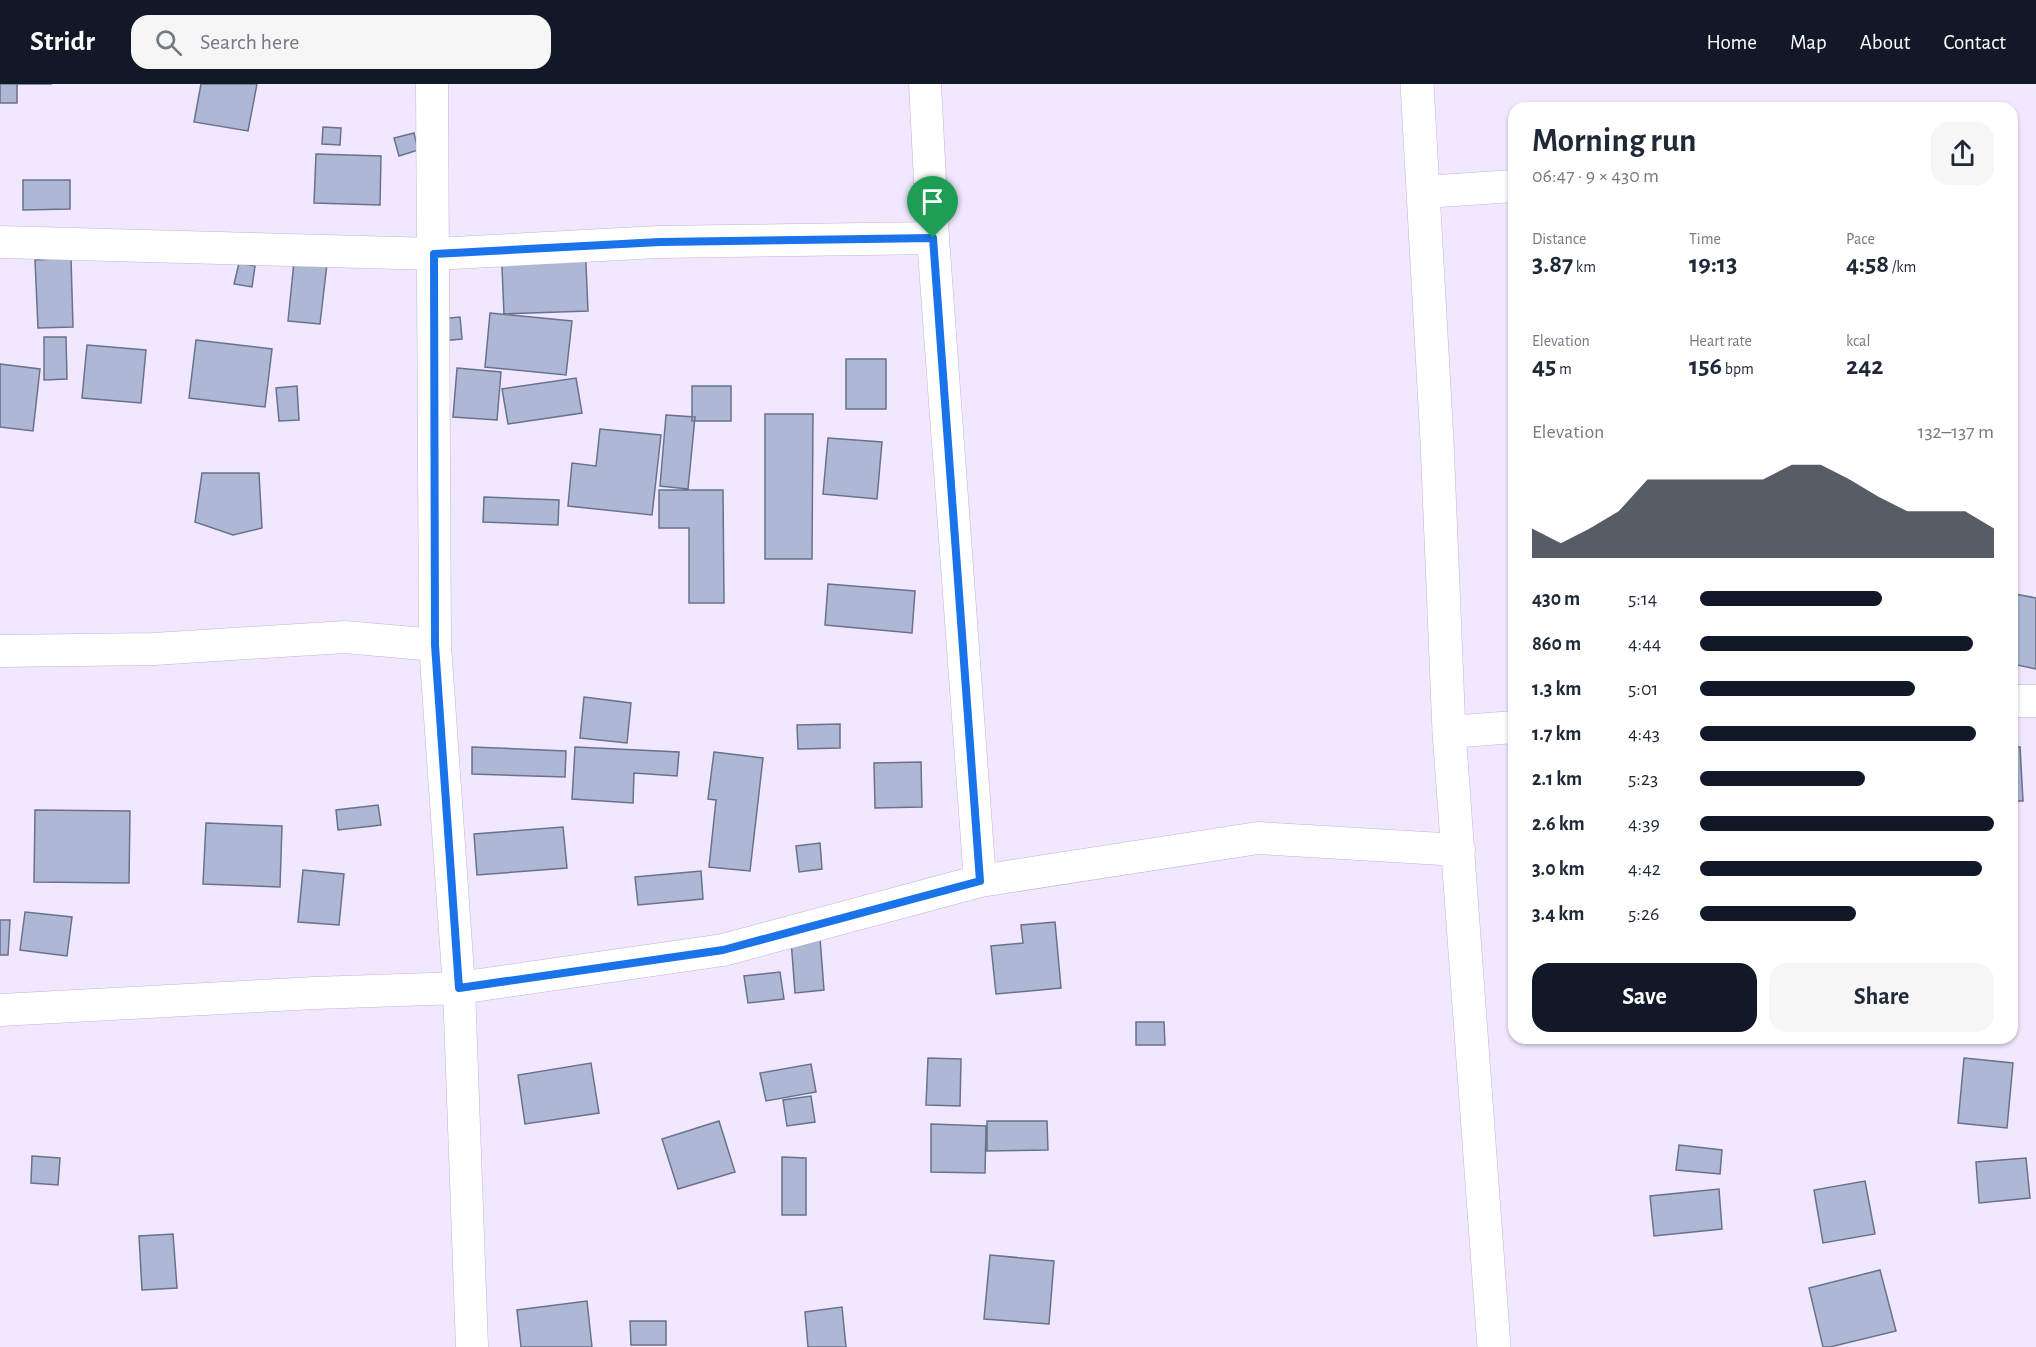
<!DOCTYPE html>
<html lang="en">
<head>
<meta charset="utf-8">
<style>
	:root { --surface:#fff; --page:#f6f6f7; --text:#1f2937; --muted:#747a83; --accent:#111827 }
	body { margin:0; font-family:"Alegreya Sans",sans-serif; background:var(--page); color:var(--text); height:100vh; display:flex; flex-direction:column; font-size:22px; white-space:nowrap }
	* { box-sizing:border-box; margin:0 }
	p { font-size:20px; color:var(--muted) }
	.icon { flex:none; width:33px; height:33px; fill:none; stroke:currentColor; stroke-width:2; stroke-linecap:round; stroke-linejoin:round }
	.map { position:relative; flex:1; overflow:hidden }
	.sheet { position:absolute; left:1508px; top:18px; width:510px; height:942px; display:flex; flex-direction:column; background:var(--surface); border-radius:18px; box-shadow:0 2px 4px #0004 }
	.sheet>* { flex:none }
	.pin { position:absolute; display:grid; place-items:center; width:51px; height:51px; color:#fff; margin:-62px -26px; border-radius:50% 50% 50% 0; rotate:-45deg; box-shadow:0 0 6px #0007 }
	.pin .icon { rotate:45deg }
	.round { display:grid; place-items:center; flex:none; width:63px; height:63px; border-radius:18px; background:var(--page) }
	.overview { display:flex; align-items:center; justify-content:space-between; height:102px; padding:0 24px }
	h1 { font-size:33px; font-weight:700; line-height:45px }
	.stats { display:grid; grid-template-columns:repeat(3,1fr); gap:9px; height:102px; padding:6px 24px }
	.stats div { display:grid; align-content:center }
	.stats b { font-size:26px; font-weight:700 }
	.stats small { font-size:16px; font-weight:400 }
	.stats p { font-size:16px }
	.chart { height:168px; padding:12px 24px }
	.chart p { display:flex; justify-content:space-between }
	.chart svg { width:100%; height:108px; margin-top:6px; fill:var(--accent); opacity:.7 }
	.cta { display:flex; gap:12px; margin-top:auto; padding:12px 24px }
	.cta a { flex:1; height:69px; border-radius:18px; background:var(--accent); color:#fff; font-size:24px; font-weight:700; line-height:69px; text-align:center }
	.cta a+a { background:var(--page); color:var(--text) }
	ul { padding:0 24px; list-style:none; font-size:20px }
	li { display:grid; grid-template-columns:96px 72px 1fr; align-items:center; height:45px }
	li i { height:15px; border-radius:8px; background:var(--accent) }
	header { display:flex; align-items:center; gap:36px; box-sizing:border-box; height:84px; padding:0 30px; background:var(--accent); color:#fff }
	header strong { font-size:28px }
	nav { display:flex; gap:33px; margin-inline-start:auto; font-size:21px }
	.search { width:420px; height:54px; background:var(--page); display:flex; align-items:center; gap:15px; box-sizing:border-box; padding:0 21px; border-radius:18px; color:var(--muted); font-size:22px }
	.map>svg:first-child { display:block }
	.building { fill:#aeb8d4; stroke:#69728c; stroke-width:1.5 }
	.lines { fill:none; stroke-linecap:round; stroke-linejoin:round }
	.street-casing { stroke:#c1b5d2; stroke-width:33 }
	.secondary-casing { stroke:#c1b5d2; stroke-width:34 }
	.street { stroke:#fff; stroke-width:32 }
	.secondary { stroke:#fff; stroke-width:33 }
	.route-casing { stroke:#fff; stroke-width:12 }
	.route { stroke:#1a73e8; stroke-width:8 }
</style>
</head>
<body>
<header>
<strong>Stridr</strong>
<div class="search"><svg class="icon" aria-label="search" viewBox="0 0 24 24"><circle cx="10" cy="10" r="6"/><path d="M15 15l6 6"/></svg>Search here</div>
<nav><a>Home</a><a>Map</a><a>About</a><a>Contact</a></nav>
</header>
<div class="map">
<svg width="2036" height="1263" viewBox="0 0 2036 1263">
	<rect width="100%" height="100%" fill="#f1e7ff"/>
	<path class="building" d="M 0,0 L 52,0 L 17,0 L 17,19 L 0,19 Z
		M 201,0 L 257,0 L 248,47 L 194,38 Z
		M 323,43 L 341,44 L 340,61 L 322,60 Z
		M 414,49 L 418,66 L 399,72 L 394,54 Z
		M 316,70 L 381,72 L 380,121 L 314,119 Z
		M 23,96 L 70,96 L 70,125 L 23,126 Z
		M 585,157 L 588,227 L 504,230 L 501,160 Z
		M 295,168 L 328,171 L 320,240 L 288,237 Z
		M 71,174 L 73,243 L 38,244 L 35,176 Z
		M 239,179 L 255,182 L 252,203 L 234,200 Z
		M 490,229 L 572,237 L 566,291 L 485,283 Z
		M 460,233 L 462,255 L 442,257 L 439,235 Z
		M 44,253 L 66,253 L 67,295 L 44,296 Z
		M 196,256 L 272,265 L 265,323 L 189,314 Z
		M 87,261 L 146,266 L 141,319 L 82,314 Z
		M 846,275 L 886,275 L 886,325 L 846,325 Z
		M 0,280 L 40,285 L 33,347 L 0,343 Z
		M 457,284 L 501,288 L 497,336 L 453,333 Z
		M 576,294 L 582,329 L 508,340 L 502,305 Z
		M 297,302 L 299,336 L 279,337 L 276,304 Z
		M 692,302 L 731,302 L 731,337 L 692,337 Z
		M 765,330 L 813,330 L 812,475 L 765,475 Z
		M 666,331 L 695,333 L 688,405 L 660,402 Z
		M 600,345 L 661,351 L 652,431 L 568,422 L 572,379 L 596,382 Z
		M 828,354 L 882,358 L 877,415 L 823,410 Z
		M 202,389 L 259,389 L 262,444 L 233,451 L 195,438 Z
		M 659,406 L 723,406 L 724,519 L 689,519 L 689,444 L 659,444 Z
		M 484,413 L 559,416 L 558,441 L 483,438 Z
		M 828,500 L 915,507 L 912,549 L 825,541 Z
		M 2015,510 L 2036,514 L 2036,585 L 2012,580 L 2012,526 Z
		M 584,613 L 631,619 L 627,659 L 580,654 Z
		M 840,640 L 840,664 L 798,665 L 797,641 Z
		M 472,663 L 566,667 L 565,693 L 472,690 Z
		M 575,663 L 679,668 L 677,692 L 634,689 L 633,719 L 572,715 Z
		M 2012,663 L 2020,663 L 2023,717 L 2012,717 Z
		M 714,668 L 763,674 L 750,787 L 709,783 L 716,716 L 708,715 Z
		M 921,678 L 922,723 L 875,724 L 874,679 Z
		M 378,721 L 381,741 L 338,746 L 336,726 Z
		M 35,726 L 130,727 L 129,799 L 34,798 Z
		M 206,739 L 282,742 L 280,803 L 203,800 Z
		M 563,743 L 567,784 L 477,791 L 474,750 Z
		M 820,759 L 822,785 L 799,788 L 796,762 Z
		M 303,786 L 344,790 L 339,841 L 298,838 Z
		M 701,787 L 703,815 L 638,821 L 635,793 Z
		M 25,828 L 72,833 L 67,872 L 20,866 Z
		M 0,836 L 10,836 L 8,871 L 0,871 Z
		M 1055,838 L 1061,904 L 996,910 L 991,862 L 1023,859 L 1021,841 Z
		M 820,854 L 824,906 L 795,909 L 791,856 Z
		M 780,888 L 784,915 L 748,919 L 744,892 Z
		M 1136,938 L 1164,938 L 1165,961 L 1136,961 Z
		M 928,974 L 961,975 L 960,1022 L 926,1021 Z
		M 1964,974 L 2013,979 L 2007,1044 L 1958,1039 Z
		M 591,979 L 599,1029 L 525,1040 L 518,991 Z
		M 811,980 L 816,1008 L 766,1017 L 760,989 Z
		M 811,1012 L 815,1038 L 787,1042 L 783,1016 Z
		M 719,1037 L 735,1088 L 678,1105 L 662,1055 Z
		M 987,1037 L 1047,1037 L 1048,1066 L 987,1067 Z
		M 931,1040 L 986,1042 L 985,1089 L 931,1088 Z
		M 1679,1061 L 1722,1066 L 1720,1090 L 1676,1086 Z
		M 32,1072 L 60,1074 L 58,1101 L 31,1099 Z
		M 782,1073 L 806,1074 L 806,1131 L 782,1131 Z
		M 2026,1074 L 2030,1114 L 1979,1119 L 1976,1078 Z
		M 1865,1097 L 1875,1150 L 1823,1159 L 1814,1106 Z
		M 1719,1105 L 1722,1145 L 1654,1152 L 1650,1112 Z
		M 173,1150 L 177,1204 L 142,1206 L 139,1152 Z
		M 990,1171 L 1054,1177 L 1049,1240 L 984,1235 Z
		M 1880,1186 L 1896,1247 L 1830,1263 L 1823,1263 L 1809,1204 Z
		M 587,1217 L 592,1263 L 521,1263 L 517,1226 Z
		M 842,1223 L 846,1263 L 808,1263 L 805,1228 Z
		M 630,1237 L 666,1237 L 666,1261 L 631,1261 Z"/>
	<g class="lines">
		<defs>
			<path id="street" d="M 432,0 L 435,561 L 459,904 L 472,1263
				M 925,0 L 933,154 L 980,797
				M 1424,108 L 1514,102
				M 0,158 L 434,170 L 659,158 L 933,154
				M 0,567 L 154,565 L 345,553 L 435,561
				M 2012,617 L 2036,617
				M 1449,648 L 1514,643
				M 0,926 L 315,909 L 459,904 L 723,866 L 980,797 L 1258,754 L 1459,766"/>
			<path id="secondary" d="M 1417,0 L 1437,357 L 1449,648 L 1494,1263"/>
		</defs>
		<use href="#street" class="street-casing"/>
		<use href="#secondary" class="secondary-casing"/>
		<use href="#street" class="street"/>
		<use href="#secondary" class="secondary"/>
	</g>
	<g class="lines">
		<defs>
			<path id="route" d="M 933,154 L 980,797 L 723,866 L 459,904 L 435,561 L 434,170 L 660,158 Z"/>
		</defs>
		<use href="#route" class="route-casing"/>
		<use href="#route" class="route"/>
	</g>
</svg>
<div class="pin" style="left:933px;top:154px;background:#1e9e55"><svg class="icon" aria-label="arrive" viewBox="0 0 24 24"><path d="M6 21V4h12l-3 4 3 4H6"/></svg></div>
<section class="sheet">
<div class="overview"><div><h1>Morning run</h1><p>06:47 · 9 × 430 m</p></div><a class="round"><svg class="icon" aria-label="share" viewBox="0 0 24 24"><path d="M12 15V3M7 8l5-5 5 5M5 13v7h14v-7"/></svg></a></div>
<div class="stats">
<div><p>Distance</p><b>3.87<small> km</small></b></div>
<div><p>Time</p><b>19:13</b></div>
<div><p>Pace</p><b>4:58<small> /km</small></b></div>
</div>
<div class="stats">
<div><p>Elevation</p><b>45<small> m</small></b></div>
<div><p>Heart rate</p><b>156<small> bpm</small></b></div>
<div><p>kcal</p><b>242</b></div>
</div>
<div class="chart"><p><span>Elevation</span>132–137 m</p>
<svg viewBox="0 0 160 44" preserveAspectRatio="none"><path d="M0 44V32L10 38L20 32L30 25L40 12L50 12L60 12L70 12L80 12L90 6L100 6L110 12L120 19L130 25L140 25L150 25L160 32V44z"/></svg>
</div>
<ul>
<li><b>430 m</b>5:14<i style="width:62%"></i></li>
<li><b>860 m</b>4:44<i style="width:93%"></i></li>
<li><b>1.3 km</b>5:01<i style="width:73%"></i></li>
<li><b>1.7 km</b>4:43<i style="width:94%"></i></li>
<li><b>2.1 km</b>5:23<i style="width:56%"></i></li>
<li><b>2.6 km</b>4:39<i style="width:100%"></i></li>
<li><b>3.0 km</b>4:42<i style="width:96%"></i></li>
<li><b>3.4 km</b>5:26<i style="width:53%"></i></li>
</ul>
<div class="cta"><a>Save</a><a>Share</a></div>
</section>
</div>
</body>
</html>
